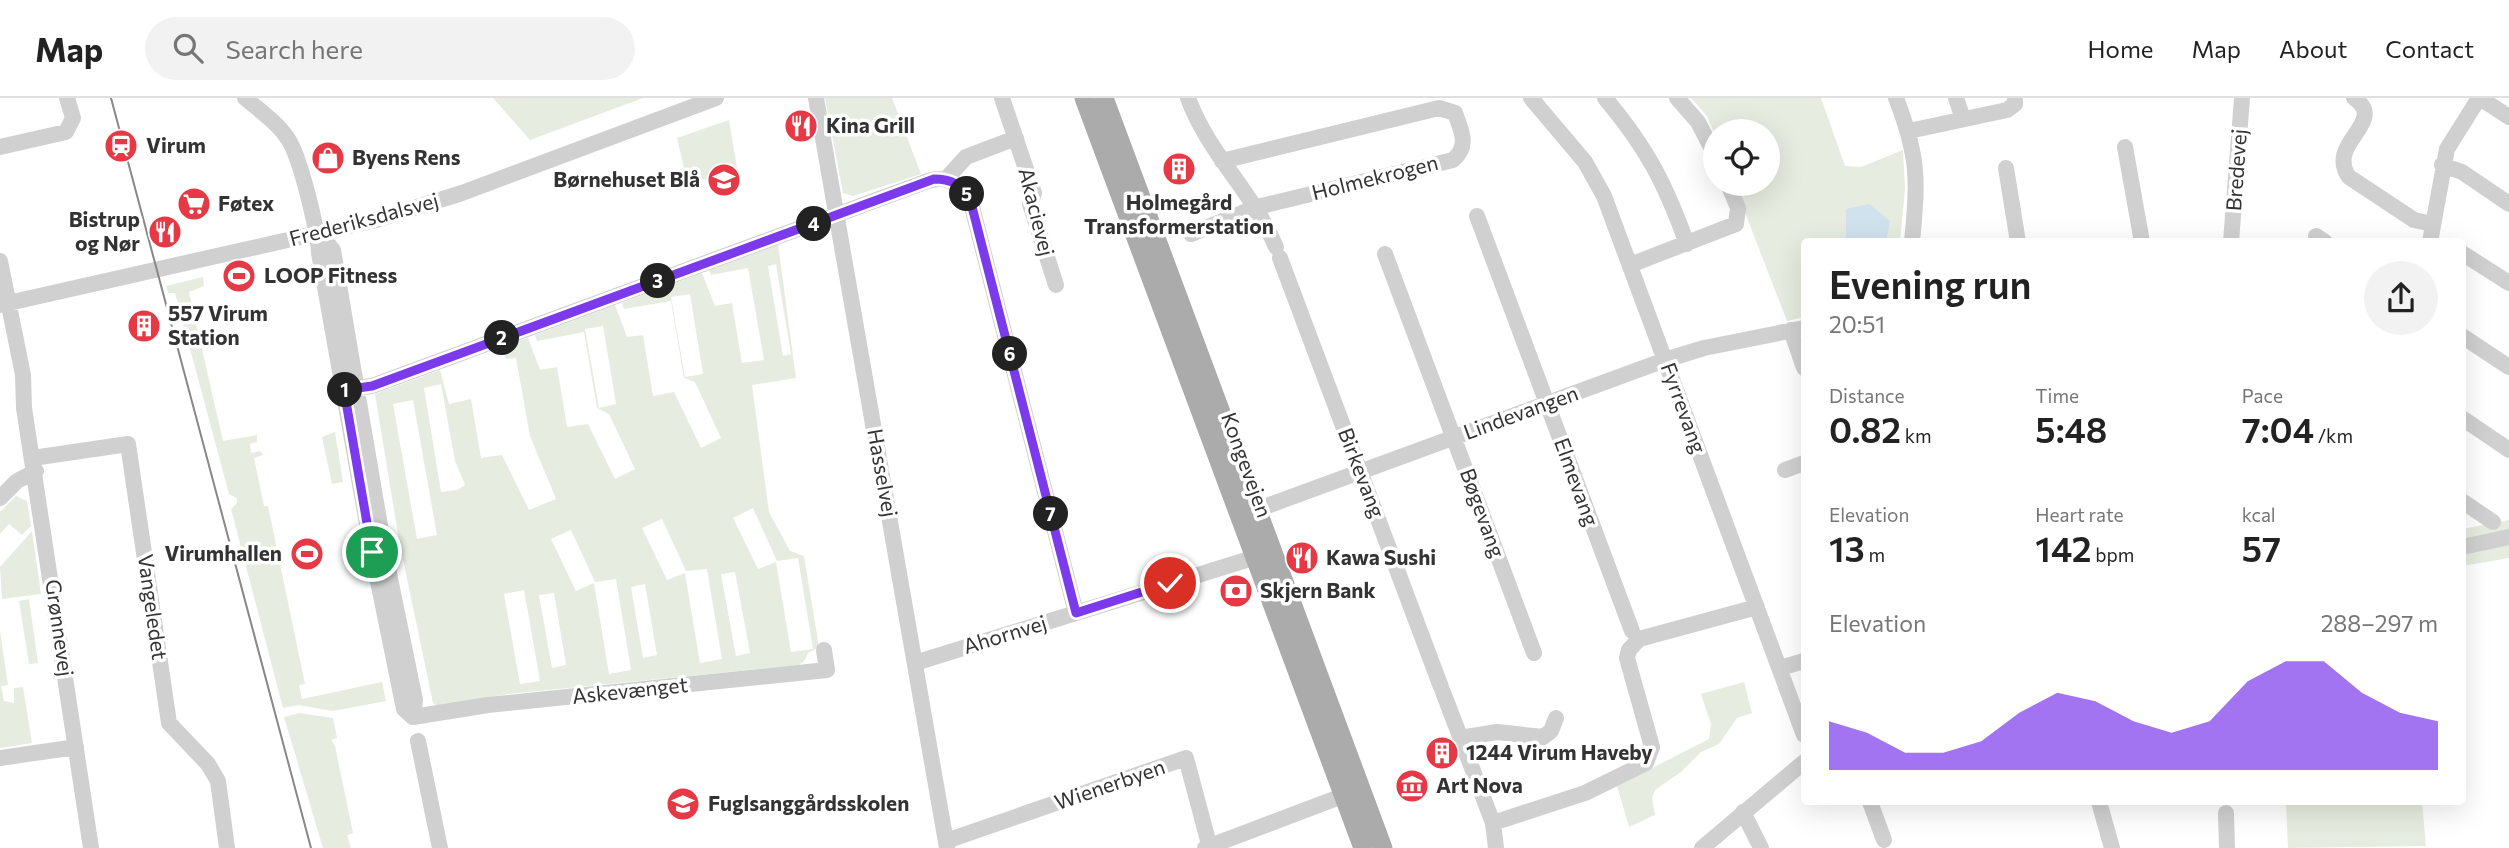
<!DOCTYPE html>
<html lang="en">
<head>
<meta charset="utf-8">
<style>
	:root { --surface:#fff; --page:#f2f2f2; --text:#222; --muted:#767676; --line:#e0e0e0; --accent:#7c3aed }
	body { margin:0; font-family:Commissioner,sans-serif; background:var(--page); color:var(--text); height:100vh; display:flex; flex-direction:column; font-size:26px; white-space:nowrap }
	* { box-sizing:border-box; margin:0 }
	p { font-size:23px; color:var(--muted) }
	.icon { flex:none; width:38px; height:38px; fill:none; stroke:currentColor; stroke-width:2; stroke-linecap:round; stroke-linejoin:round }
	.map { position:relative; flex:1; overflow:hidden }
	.drawer { position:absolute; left:1801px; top:140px; width:665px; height:567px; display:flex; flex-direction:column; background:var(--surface); border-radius:7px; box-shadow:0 7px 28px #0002 }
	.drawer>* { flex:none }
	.fabs { position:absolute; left:1703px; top:21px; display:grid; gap:14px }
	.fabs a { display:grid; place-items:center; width:77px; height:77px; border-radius:50%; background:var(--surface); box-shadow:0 7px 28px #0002; font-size:35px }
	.pin { position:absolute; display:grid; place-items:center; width:60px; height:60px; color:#fff; margin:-30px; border:4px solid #fff; border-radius:50%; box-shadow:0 2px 7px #0007 }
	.km { position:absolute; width:35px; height:35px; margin:-18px; border-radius:50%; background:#222; color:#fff; font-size:19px; line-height:35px; text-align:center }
	.round { display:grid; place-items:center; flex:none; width:74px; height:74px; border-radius:37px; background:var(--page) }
	.headline { display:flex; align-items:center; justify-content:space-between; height:119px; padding:0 28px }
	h1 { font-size:38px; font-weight:600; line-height:52px }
	.figures { display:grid; grid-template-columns:repeat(3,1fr); gap:10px; height:119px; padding:7px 28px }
	.figures div { display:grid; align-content:center }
	.figures b { font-size:35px; font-weight:600 }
	.figures small { font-size:19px; font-weight:400 }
	.figures p { font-size:19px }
	.chart { height:196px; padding:14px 28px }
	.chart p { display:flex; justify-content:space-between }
	.chart svg { width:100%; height:126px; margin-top:7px; fill:var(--accent); opacity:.7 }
	header { display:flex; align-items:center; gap:42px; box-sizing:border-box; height:98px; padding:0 35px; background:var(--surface); border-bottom:2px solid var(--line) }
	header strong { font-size:33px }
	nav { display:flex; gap:38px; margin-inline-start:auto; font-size:24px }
	.search { width:490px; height:63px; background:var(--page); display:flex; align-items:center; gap:18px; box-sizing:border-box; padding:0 24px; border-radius:38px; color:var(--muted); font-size:26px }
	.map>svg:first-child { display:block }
	.green { fill:#e6ecdf; fill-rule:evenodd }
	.water { fill:#cfe2ee }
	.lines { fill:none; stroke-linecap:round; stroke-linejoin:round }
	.minor { stroke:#d0d0d0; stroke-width:16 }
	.major { stroke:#ababab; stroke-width:19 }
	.tram { stroke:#888; stroke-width:2 }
	.route-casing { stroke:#fff; stroke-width:14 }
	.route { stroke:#7c3aed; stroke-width:9 }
	.labels { text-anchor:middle; stroke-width:7; stroke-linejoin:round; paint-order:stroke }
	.poi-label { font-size:21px; font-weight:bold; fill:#333; stroke:#fff; text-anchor:start }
	.street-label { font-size:21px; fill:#333; stroke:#fff }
</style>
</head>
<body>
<header>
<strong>Map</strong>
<div class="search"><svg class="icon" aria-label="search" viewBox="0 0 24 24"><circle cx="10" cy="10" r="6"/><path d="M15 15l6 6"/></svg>Search here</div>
<nav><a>Home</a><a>Map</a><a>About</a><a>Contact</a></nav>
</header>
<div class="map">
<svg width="2509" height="750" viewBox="0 0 2509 750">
	<rect width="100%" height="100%" fill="#fff"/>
	<path class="green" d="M 493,0 L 643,0 L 530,42 Z
		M 825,0 L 892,0 L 921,76 L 853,98 L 843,95 Z
		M 1691,0 L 1821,0 L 1845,68 L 1861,69 L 1903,52 L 1905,91 L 1900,143 L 1804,144 L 1804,219 L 1787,223 L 1734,86 L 1768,86 L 1768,33 L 1715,33 L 1715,38 L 1707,18 Z
		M 729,22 L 737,70 L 688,87 L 677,40 Z
		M 778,146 L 796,280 L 752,287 L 769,414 L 790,453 L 804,458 L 819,549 L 808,555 L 805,562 L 799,567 L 508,596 L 437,608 L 433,605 L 399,442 L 375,296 L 440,272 L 449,306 L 471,301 L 481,360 L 502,357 L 529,412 L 556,401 L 530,338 L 516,260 L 506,261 L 503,248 L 528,240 L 540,272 L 557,269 L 567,329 L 588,326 L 615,381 L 635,371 L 609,316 L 597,310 L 584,234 L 537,243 L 535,237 L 615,207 L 627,239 L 643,237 L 653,298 L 674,294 L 701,350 L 721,340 L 695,284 L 684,280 L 671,203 L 624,211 L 622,205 L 702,175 L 715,208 L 732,205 L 742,265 L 764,262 L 748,170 L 711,177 L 709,172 ZM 776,166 L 791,256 L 783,258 L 768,168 ZM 690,196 L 703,276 L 685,279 L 671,199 ZM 603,228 L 616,306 L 599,310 L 585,231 ZM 441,286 L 455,363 L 465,387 L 457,392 L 441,394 L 424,290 ZM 413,302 L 437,437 L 417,441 L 393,306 ZM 753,410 L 777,463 L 798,460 L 813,551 L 791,554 L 776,464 L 758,471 L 733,420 ZM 662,421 L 686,473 L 707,471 L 722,561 L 700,565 L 685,475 L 667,482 L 642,430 ZM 571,432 L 595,484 L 616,481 L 631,572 L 609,576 L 594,485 L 576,493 L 551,441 ZM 735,474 L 750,555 L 736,558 L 721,476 ZM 645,486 L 657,557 L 643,560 L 631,489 ZM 524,492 L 540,583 L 520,586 L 504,496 ZM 554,495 L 566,567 L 552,570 L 539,497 Z
		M 203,179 L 204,188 L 189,194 L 223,343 L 257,337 L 257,344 L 250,346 L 251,355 L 261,353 L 263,357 L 254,360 L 264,408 L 268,408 L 305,586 L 299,587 L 302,601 L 382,584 L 386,603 L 333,613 L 298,607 L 283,610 L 231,411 L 237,405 L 237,400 L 229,396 L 175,195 L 168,195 L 166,188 Z
		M 335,334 L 343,384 L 332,386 L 322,339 Z
		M 16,398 L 27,403 L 31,428 L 22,437 L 9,426 L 0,436 L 0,414 Z
		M 2509,422 L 2509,460 L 2462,468 L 2462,431 Z
		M 32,433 L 41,496 L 2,501 L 0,469 Z
		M 29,501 L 38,565 L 29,566 L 19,503 Z
		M 0,533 L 8,587 L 1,588 L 4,603 L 14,605 L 14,590 L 23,589 L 32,645 L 0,650 Z
		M 1744,584 L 1752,615 L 1737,620 L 1719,646 L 1701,654 L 1681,674 L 1655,692 L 1652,700 L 1655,717 L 1629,729 L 1617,688 L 1709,641 L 1711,626 L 1701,596 Z
		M 299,615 L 333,620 L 337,640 L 331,642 L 335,648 L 353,735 L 347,737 L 351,750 L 323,750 L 284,619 Z
		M 2286,704 L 2422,704 L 2426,748 L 2288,750 Z"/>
	<path class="water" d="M 1869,106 L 1890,123 L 1886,143 L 1846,143 L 1846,111 Z"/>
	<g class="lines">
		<path class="minor" d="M 245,0 C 259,12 278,25 288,41 C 300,58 318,133 319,155 L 372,454 L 404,611 L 413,619
			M 816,0 L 947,750
			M 1002,0 L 1034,95 L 1030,106 L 1056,187
			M 1188,0 C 1209,57 1252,92 1276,149
			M 1531,0 L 1585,64 L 1604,98 L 1804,637
			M 1605,0 C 1647,50 1665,85 1687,146
			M 1677,0 L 1698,24 L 1715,57
			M 1896,0 C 1919,60 1918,81 1912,144
			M 1956,0 L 1963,21
			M 2354,0 C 2389,24 2325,45 2349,79 L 2414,122 L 2433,126
			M 2480,0 L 2509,19
			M 1909,33 L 2007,12 L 2015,6 L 2015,0
			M 0,49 L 66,34 L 73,20 L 67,0
			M 2125,49 L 2142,144
			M 2442,67 L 2462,74 L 2509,106
			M 2006,70 L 2018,144
			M 946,81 L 966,59 L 1016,40
			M 1477,118 L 1632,533
			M 319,135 L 333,152 L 384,451 L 415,602 L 413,619
			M 1191,136 L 1257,109 L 1453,62 C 1470,47 1461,33 1455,15 L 1439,10 L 1222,63
			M 2316,138 L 2325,144
			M 2231,144 L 2242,0
			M 2430,144 L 2447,51 L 2479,0
			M 2462,155 L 2509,185
			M 1385,156 L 1534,555
			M 1280,160 L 1441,589
			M 0,163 L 23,277 L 24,310 L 91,750
			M 1630,167 L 1736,126 L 1738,110 L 1728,86
			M 0,207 L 376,122 L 462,95 L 716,0
			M 1791,232 L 1804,270
			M 2462,238 L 2509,269
			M 344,292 L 372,288 L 928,83 C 946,77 960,85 970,101 L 1076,515
			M 2462,320 L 2509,352
			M 33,360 L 128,346 L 169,625 L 208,666 L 218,683 L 227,750
			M 1785,372 L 1804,365
			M 0,400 L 17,383 L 36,373
			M 2462,403 L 2493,424
			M 1256,412 L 1665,262 L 1704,250 L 1804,230
			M 2462,449 L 2509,439
			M 915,565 L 1256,459
			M 1780,570 L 1804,563
			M 1443,594 L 1493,725 L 1496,750
			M 413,619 L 488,607 L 827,572 L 824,552
			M 1460,640 L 1497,634 L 1543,639 L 1551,633 L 1556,620
			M 418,643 L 440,750
			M 0,660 L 76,649
			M 1870,704 L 1884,742
			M 2099,704 L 2112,750
			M 1743,714 L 1761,750
			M 2226,715 L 2227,750
			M 1493,725 L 1585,695 L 1646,665 L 1652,649 L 1627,560 L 1629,552 L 1639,541 L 1757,509
			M 946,743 L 1186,660 L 1210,750
			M 1205,750 L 1345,697
			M 1702,750 L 1804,664"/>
		<path class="major" d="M 1084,0 L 1363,750
			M 1104,0 L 1383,750"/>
		<path class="tram" d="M 111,0 L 311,750"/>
	</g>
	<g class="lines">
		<defs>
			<path id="route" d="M 372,454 L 344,292 L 372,288 L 934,81 C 951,81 961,86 970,101 L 1076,515 L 1170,485"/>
		</defs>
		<use href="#route" class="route-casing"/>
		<use href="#route" class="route"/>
	</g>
	<defs>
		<symbol id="restaurant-disc" viewBox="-11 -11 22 22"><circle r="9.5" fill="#e63946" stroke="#fff"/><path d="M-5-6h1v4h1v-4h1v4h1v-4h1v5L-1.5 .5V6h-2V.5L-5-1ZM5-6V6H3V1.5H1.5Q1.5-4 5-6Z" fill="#fff"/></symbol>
		<symbol id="station-disc" viewBox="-11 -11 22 22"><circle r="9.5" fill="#e63946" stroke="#fff"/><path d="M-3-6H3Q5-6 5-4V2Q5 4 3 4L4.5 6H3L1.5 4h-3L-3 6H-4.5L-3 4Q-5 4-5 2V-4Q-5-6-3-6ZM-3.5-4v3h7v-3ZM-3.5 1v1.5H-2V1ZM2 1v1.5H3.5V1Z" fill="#fff"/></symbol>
		<symbol id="shop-disc" viewBox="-11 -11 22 22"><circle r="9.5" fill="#e63946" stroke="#fff"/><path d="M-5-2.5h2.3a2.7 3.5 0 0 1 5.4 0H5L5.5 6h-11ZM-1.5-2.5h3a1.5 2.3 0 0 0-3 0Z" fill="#fff"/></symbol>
		<symbol id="building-disc" viewBox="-11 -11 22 22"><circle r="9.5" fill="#e63946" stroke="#fff"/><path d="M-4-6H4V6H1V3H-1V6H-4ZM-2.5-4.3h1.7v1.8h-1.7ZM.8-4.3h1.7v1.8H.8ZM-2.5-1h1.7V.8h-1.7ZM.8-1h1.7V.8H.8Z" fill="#fff"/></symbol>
		<symbol id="school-disc" viewBox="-11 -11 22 22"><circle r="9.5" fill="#e63946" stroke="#fff"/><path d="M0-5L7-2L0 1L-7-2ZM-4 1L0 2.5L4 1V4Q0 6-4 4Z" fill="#fff"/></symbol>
		<symbol id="supermarket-disc" viewBox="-11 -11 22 22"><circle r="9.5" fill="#e63946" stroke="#fff"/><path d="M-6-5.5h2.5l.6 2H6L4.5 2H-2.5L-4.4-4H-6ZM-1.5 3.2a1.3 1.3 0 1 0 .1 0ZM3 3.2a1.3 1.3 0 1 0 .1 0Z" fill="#fff"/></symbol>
		<symbol id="stadium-disc" viewBox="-11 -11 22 22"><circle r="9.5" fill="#e63946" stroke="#fff"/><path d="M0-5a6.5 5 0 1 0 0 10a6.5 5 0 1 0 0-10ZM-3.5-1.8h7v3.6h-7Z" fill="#fff"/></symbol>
		<symbol id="bank-disc" viewBox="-11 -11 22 22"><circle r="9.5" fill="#e63946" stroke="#fff"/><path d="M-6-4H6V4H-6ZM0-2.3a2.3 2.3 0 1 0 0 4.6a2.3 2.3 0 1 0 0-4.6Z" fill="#fff"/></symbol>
		<symbol id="museum-disc" viewBox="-11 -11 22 22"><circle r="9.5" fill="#e63946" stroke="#fff"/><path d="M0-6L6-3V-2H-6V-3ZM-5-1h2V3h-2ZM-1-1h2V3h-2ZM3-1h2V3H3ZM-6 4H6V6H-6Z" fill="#fff"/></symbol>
	</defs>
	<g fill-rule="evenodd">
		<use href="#restaurant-disc" x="782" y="9" width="38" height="38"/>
		<use href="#station-disc" x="102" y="29" width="38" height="38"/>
		<use href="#shop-disc" x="309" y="41" width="38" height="38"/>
		<use href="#building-disc" x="1160" y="52" width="38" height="38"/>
		<use href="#school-disc" x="705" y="63" width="38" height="38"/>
		<use href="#supermarket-disc" x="175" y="87" width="38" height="38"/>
		<use href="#restaurant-disc" x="146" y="115" width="38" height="38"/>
		<use href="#stadium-disc" x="220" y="159" width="38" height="38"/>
		<use href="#building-disc" x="125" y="209" width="38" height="38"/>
		<use href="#stadium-disc" x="288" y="437" width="38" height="38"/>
		<use href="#restaurant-disc" x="1283" y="441" width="38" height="38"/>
		<use href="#bank-disc" x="1217" y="474" width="38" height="38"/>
		<use href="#building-disc" x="1423" y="636" width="38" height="38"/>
		<use href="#museum-disc" x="1393" y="669" width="38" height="38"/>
		<use href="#school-disc" x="664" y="687" width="38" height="38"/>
	</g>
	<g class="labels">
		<g class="poi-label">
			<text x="826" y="35">Kina Grill</text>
			<text x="146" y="55">Virum</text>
			<text x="352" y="67">Byens Rens</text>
			<text x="700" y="89" text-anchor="end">Børnehuset Blå</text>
			<text x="1179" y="112" text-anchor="middle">Holmegård<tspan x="1179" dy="24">Transformerstation</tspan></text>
			<text x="218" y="113">Føtex</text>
			<text x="140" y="129" text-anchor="end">Bistrup<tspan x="140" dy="24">og Nør</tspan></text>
			<text x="264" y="185">LOOP Fitness</text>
			<text x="168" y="223">557 Virum<tspan x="168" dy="24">Station</tspan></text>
			<text x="282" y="463" text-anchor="end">Virumhallen</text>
			<text x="1326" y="467">Kawa Sushi</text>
			<text x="1260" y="500">Skjern Bank</text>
			<text x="1466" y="662">1244 Virum Haveby</text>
			<text x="1436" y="695">Art Nova</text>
			<text x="708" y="713">Fuglsanggårdsskolen</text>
		</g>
		<g class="street-label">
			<text transform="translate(2237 72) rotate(-86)" y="7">Bredevej</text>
			<text transform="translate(1375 80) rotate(-14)" y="7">Holmekrogen</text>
			<text transform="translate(1036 114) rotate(76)" y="7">Akacievej</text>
			<text transform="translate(364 122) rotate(-15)" y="7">Frederiksdalsvej</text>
			<text transform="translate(1683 310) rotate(70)" y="7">Fyrrevang</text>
			<text transform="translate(1521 315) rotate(-20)" y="7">Lindevangen</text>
			<text transform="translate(1246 367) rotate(70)" y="7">Kongevejen</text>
			<text transform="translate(882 375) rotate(80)" y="7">Hasselvej</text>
			<text transform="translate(1361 375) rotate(69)" y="7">Birkevang</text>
			<text transform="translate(1576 384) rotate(70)" y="7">Elmevang</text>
			<text transform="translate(1482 415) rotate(70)" y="7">Bøgevang</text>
			<text transform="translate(152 509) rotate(82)" y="7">Vangeledet</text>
			<text transform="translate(59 530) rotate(82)" y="7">Grønnevej</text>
			<text transform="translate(1005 537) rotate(-17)" y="7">Ahornvej</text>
			<text transform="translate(630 593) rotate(-6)" y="7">Askevænget</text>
			<text transform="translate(1110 687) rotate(-19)" y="7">Wienerbyen</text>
		</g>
	</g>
</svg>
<div class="fabs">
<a><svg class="icon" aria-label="locate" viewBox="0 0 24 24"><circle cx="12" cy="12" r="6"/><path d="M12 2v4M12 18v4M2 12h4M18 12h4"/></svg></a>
</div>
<div class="pin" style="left:372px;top:454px;background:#1e9e55"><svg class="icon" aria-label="arrive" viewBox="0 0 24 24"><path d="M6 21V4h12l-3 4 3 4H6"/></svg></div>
<div class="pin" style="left:1170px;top:485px;background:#d93025"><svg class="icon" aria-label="check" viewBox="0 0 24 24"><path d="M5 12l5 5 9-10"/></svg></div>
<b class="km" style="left:345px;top:292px">1</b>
<b class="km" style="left:502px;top:240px">2</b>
<b class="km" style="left:658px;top:183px">3</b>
<b class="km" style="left:814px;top:126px">4</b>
<b class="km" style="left:967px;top:96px">5</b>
<b class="km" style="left:1010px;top:256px">6</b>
<b class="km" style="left:1051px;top:416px">7</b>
<section class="drawer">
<div class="headline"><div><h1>Evening run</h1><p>20:51</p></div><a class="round"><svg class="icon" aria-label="share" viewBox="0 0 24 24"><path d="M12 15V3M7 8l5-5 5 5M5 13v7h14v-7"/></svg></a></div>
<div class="figures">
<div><p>Distance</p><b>0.82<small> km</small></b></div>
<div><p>Time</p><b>5:48</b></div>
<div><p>Pace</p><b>7:04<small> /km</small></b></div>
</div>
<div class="figures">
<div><p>Elevation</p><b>13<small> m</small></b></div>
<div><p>Heart rate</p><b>142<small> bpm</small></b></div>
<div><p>kcal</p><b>57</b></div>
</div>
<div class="chart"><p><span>Elevation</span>288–297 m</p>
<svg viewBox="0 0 160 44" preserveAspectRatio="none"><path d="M0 44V27L10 31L20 38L30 38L40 34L50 24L60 17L70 20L80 27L90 31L100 27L110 13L120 6L130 6L140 17L150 24L160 27V44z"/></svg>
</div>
</section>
</div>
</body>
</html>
